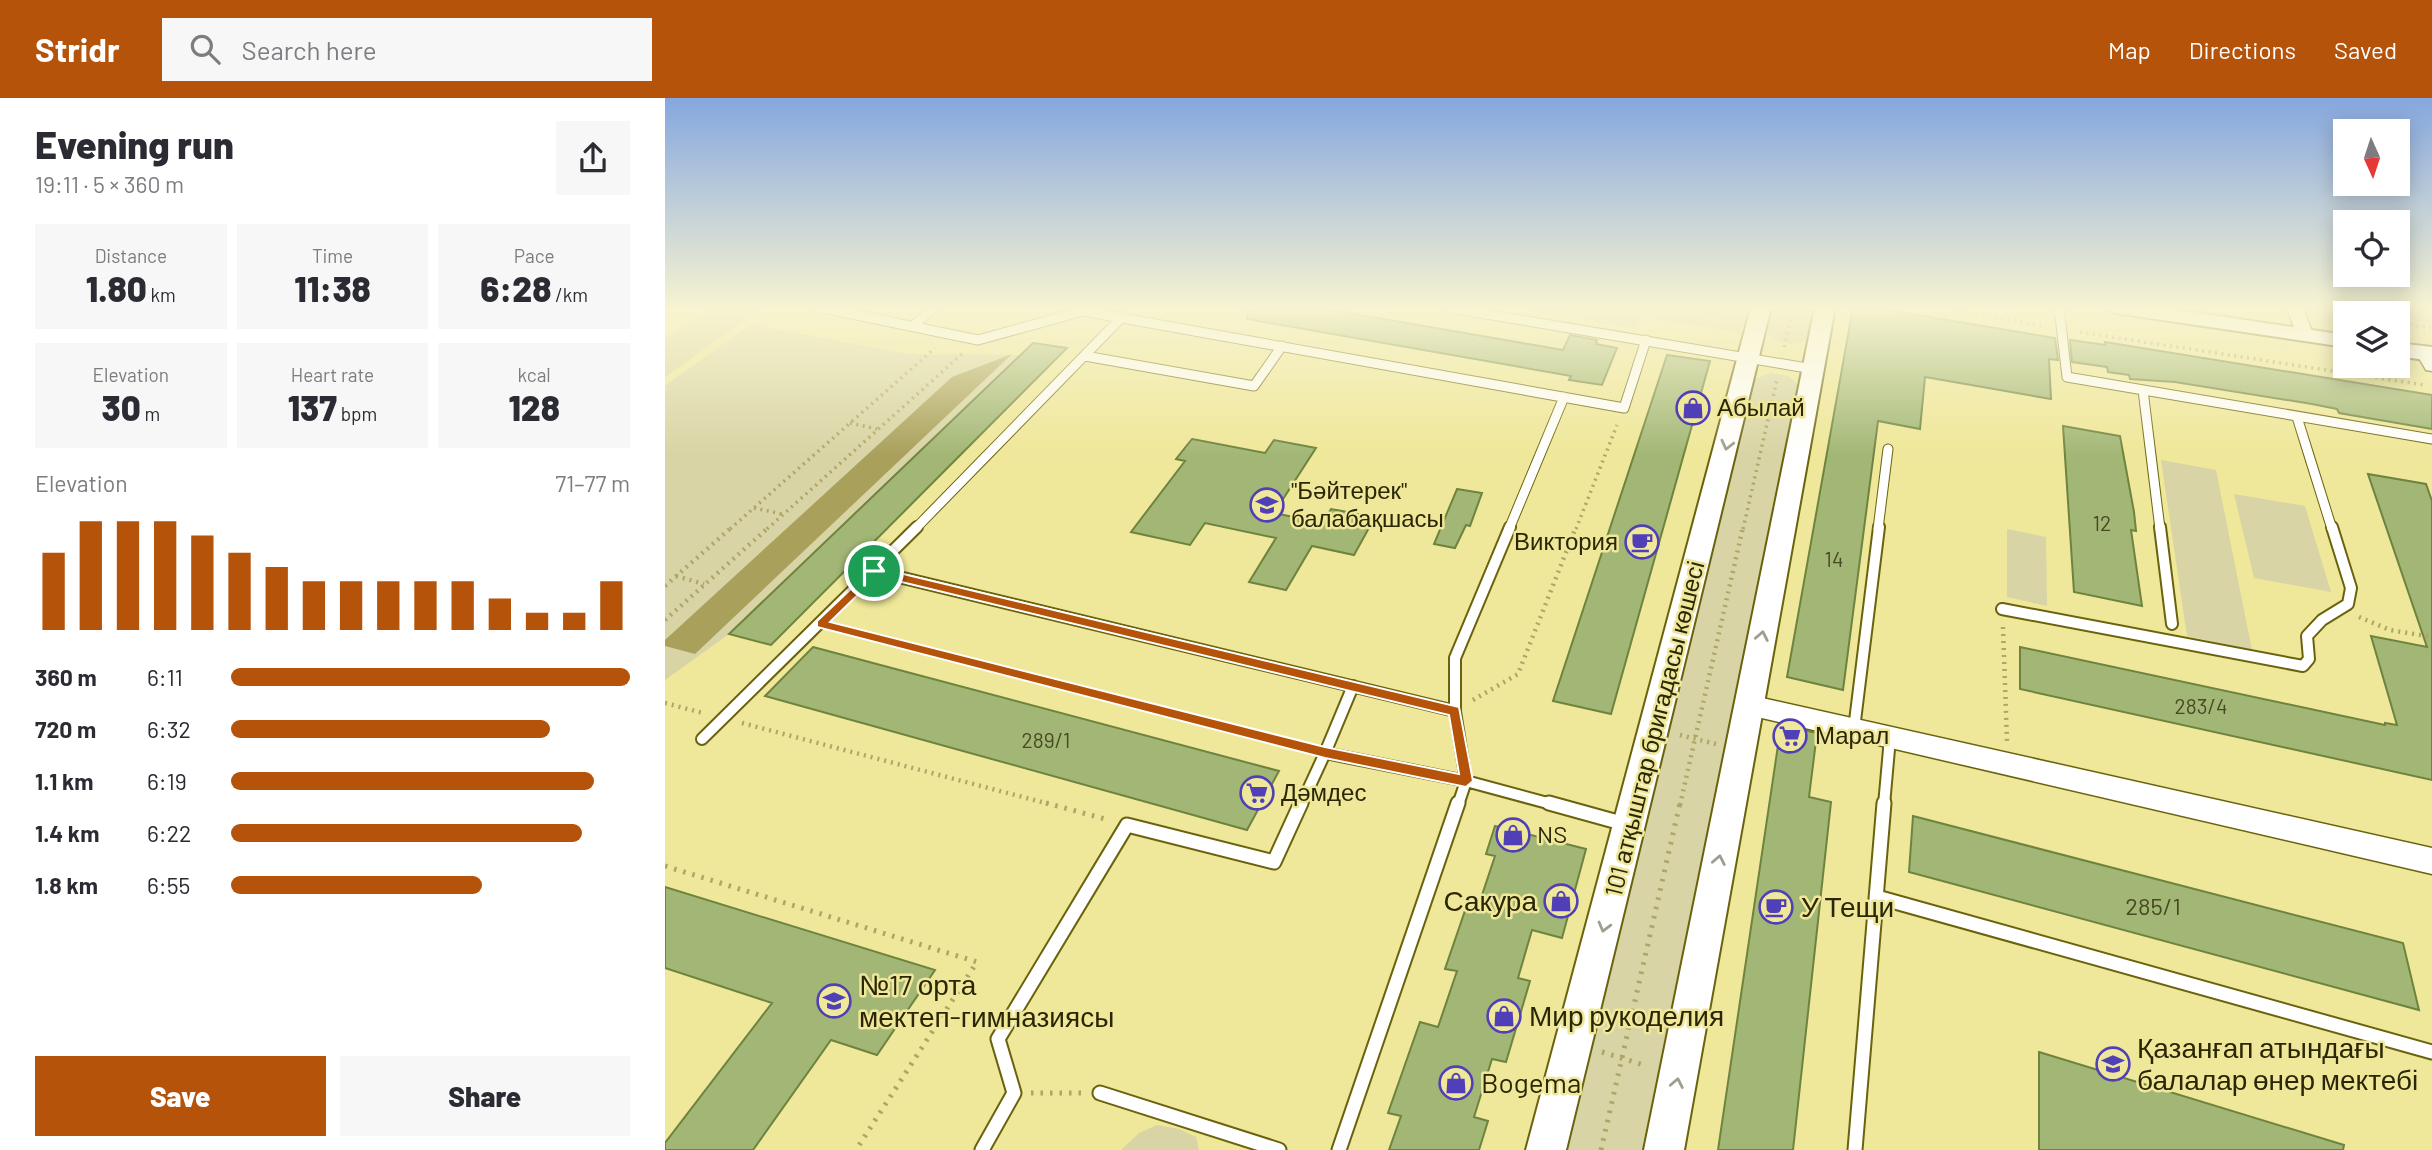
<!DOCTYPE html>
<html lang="en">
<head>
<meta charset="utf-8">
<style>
	:root { --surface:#fff; --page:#f7f7f7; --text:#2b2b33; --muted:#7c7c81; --accent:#b45309 }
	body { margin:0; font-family:Barlow,sans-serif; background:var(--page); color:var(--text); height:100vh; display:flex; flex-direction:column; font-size:26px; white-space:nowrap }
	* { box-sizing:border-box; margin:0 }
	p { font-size:23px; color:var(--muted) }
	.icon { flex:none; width:38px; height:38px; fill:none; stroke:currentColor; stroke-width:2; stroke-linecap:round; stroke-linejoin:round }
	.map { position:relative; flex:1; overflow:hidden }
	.panel { display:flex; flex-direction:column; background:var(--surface); width:665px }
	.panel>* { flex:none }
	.needle { width:46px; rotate:177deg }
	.fabs { position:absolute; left:1668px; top:21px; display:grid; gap:14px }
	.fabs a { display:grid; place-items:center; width:77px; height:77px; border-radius:0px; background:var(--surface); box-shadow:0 4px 18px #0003; font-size:35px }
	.pin { position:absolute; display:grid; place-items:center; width:60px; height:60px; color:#fff; margin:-30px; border:4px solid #fff; border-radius:50%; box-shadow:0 2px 7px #0007 }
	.round { display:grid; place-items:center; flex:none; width:74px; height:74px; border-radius:0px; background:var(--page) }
	.overview { display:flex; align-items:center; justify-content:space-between; height:119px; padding:0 35px }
	h1 { font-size:38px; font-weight:800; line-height:52px }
	.stats { display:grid; grid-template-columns:repeat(3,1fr); gap:10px; height:119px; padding:7px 35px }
	.stats div { display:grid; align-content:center; border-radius:0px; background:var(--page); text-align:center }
	.stats b { font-size:35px; font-weight:800 }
	.stats small { font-size:19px; font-weight:400 }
	.stats p { font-size:19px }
	.chart { height:196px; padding:14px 35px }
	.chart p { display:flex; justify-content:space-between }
	.chart svg { width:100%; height:126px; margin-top:7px; stroke:var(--accent); stroke-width:6 }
	.button { display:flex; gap:14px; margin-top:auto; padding:14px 35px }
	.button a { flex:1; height:80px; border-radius:0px; background:var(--accent); color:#fff; font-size:28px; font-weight:800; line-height:80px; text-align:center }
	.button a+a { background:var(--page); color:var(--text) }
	ul { padding:0 35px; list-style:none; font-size:23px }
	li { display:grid; grid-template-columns:112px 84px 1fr; align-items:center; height:52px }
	li i { height:18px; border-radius:9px; background:var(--accent) }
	header { display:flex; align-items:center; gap:42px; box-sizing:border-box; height:98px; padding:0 35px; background:var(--accent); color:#fff }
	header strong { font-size:33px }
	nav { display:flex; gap:38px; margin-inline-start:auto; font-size:24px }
	.search { width:490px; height:63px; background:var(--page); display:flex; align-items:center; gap:18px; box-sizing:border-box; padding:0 24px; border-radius:0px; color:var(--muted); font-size:26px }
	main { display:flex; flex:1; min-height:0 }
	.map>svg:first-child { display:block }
	.green { fill:#d8d4a5 }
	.forest { fill:#a8a05b }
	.building { fill:#a2b776; stroke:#6e833d; stroke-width:2 }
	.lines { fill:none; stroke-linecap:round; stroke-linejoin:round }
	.service-far2-casing { stroke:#6b620d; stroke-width:11 }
	.service-far1-casing { stroke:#6b620d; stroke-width:14 }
	.service-casing { stroke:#6b620d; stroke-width:17 }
	.minor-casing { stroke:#6b620d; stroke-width:3 }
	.tertiary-casing { stroke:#6b620d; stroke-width:4 }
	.path-far2 { stroke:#aca667; stroke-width:3.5; stroke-dasharray:2 4.5; stroke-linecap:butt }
	.path-far1 { stroke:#aca667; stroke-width:4.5; stroke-dasharray:2 5; stroke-linecap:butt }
	.path { stroke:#aca667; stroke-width:5; stroke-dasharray:2.5 7; stroke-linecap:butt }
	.service-far2 { stroke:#fff; stroke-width:9 }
	.service-far1 { stroke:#fff; stroke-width:10 }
	.service { stroke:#fff; stroke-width:13 }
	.minor { fill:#fff; fill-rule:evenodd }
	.tertiary { fill:#fff; fill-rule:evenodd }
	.oneway { stroke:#9f9d8f }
	.route { fill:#b45309; stroke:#fff; stroke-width:2; fill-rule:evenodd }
	.labels { text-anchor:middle; stroke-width:5; stroke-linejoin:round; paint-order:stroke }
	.number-label { font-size:21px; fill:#484a22 }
	.poi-label { font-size:24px; fill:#2a2606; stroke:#efe799; text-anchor:start }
	.street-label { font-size:24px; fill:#2a2606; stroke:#efe799 }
	.near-number-label { font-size:24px; fill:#484a22 }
	.near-poi-label { font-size:28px; fill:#2a2606; stroke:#efe799; text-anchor:start }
</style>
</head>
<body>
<header>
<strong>Stridr</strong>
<div class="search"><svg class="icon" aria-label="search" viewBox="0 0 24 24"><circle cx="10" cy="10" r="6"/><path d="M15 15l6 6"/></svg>Search here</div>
<nav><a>Map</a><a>Directions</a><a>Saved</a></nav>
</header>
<main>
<section class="panel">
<div class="overview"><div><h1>Evening run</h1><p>19:11 · 5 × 360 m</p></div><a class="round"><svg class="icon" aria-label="share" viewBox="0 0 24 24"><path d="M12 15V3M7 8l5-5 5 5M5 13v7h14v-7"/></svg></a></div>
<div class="stats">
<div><p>Distance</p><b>1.80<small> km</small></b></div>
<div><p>Time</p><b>11:38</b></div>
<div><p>Pace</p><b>6:28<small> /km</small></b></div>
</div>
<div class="stats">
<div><p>Elevation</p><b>30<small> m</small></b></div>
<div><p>Heart rate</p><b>137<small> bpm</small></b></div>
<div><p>kcal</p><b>128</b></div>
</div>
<div class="chart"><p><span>Elevation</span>71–77 m</p>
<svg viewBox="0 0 160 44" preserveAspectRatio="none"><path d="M5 44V17M15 44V6M25 44V6M35 44V6M45 44V11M55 44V17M65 44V22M75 44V27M85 44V27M95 44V27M105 44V27M115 44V27M125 44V33M135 44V38M145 44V38M155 44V27"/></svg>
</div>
<ul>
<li><b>360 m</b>6:11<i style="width:100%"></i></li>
<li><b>720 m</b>6:32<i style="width:80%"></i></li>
<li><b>1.1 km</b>6:19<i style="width:91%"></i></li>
<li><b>1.4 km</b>6:22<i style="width:88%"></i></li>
<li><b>1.8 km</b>6:55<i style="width:63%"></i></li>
</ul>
<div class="button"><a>Save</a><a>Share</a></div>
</section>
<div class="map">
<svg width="1767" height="1052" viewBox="0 0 1767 1052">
	<rect width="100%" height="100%" fill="#efe799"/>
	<path class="green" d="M 47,209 L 98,209 L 0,279 L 0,241 Z
		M 841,209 L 1082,209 L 1075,235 L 976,219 L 972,231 Z
		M 1108,209 L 1149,209 L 1142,241 C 1129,249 1112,246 1102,234 Z
		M 1700,209 L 1767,209 L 1767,225 L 1733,220 L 1732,215 L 1702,215 Z
		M 86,226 L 242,256 L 355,257 L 64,536 L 0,582 L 0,288 Z
		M 1106,275 L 1124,278 L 1134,288 L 977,1052 L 901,1052 L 1090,281 Z
		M 1496,362 L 1551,372 L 1587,552 L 1522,538 Z
		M 1569,396 L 1640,408 L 1666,494 L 1589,480 Z
		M 1342,431 L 1381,439 L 1382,508 L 1342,499 Z
		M 492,1027 L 514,1031 L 531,1039 L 534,1052 L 456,1052 L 474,1035 Z"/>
	<path class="forest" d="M 347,256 L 30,556 L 0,548 L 0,542 L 287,279 Z"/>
	<path class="building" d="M 583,209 L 649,209 L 898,252 L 905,237 L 932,242 L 931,246 L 952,250 L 937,287 L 904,282 L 906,278 L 582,221 Z
		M 1188,209 L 1205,209 L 1390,240 L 1393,262 L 1384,261 L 1386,301 L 1260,279 L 1255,331 L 1213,323 L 1178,592 L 1122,579 Z
		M 1405,242 L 1441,247 L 1440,244 L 1767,297 L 1767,331 L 1674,315 L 1672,311 L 1647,306 L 1510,284 L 1465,281 L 1464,277 L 1443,274 L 1442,269 L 1407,264 Z
		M 368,245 L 402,250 L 106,547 L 64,536 Z
		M 1002,257 L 1045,263 L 946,616 L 888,603 Z
		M 1398,328 L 1455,338 L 1469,414 L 1471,433 L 1466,432 L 1477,508 L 1409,494 Z
		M 527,341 L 600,355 L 609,342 L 651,350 L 609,415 L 658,425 L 666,411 L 710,419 L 689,457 L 647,448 L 621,492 L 584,484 L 611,440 L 540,425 L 525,447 L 466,434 L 520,363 L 511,361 Z
		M 1703,376 L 1761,386 L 1767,403 L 1767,682 L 1355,591 L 1355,549 L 1720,627 L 1720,625 L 1732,627 L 1706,538 L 1762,549 Z
		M 792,391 L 817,395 L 805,428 L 801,427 L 790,450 L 769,446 Z
		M 148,549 L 238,573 L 614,673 L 582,732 L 100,598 Z
		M 1116,627 L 1152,635 L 1144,699 L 1166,704 L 1128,1052 L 1053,1052 Z
		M 1248,718 L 1738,845 L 1754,912 L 1244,774 Z
		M 830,728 L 921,751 L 897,840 L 867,832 L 853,880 L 865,883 L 841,964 L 827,961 L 809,1019 L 823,1023 L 814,1052 L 724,1052 L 736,1018 L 723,1015 L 755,924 L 773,929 L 792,873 L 780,871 L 803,804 L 814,806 L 830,758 L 821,756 Z
		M 0,789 L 270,872 L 212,957 L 166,942 L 88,1052 L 0,1052 L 0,1045 L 107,905 L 0,870 Z
		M 1374,954 L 1679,1047 L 1678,1052 L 1374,1052 Z"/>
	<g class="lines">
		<defs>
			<path id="service-far2" d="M 153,209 L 313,242 L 418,213 L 959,310 L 981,242
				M 779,209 L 1148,271
				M 1394,209 L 1402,279 L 1767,341
				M 248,228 L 269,209
				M 420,258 L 589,288 L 617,248
				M 1478,292 L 1495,431
				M 1632,319 L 1667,431
				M 250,431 L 457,219
				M 844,431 L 899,299
				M 1213,431 L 1223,351"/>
			<path id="service-far1" d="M 1495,429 L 1507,526
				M 209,473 L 790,613
				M 1337,511 L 1638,568 L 1644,561 L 1642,538 L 1657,522 L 1683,506 L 1686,490 L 1667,429
				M 1189,631 L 1214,429
				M 37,641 L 252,429
				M 660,655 L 688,588
				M 636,707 L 660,655 L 801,683 L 890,707
				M 793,707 L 801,683 L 790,613 L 790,560 L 845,429
				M 1219,707 L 1225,640"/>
			<path id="service" d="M 884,705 L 960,726
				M 1212,799 L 1767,954
				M 435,995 L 614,1052
				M 317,1052 L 349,995 L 333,941 L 462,727 L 609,764 L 636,705
				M 674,1052 L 793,705
				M 1190,1052 L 1219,705"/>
			<path id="minor" d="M 1622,209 L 1638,209 L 1648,237 L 1645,241 L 1633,241 Z
				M 1760,250 L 1767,252 L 1767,273 L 1761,272 L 1751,255 Z
				M 1084,597 L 1767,750 L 1767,776 L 1084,617 L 1075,614 L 1072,607 L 1075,600 Z"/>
			<path id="tertiary" d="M 1086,209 L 1106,209 L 901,1052 L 861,1052 Z
				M 1150,209 L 1170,209 L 1019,1052 L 979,1052 Z
				M 1440,209 L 1494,209 L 1680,237 L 1680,249 L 1450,215 Z
				M 1732,245 L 1767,249 L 1767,263 L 1732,258 Z"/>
		</defs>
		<use href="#service-far2" class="service-far2-casing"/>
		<use href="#service-far1" class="service-far1-casing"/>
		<use href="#service" class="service-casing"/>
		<use href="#minor" class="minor-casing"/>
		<use href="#tertiary" class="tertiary-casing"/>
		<path class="path-far2" d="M 1008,209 L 1071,219
			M 1272,209 L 1379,228
			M 1653,214 L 1680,217
			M 1732,225 L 1767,230
			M 1415,234 L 1759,287
			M 1119,249 L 1128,209
			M 185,325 L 212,331
			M 89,410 L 117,416
			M 65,431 L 270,250
			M 102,431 L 297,256
			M 911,431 L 952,327
			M 1078,431 L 1112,282"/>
		<path class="path-far1" d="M 11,478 L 39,486
			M 0,488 L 67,429
			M 1694,519 L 1725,532 L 1767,539
			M 0,522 L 104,429
			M 1338,529 L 1342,643
			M 173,530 L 642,650
			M 808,602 L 853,576 L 911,429
			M 0,605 L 38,615
			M 77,625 L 388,707
			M 1015,637 L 1051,646
			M 1015,707 L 1078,429"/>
		<path class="path" d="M 381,705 L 444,722
			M 0,768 L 312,864 L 191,1052
			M 937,954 L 982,968
			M 366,995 L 416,995
			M 936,1052 L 1015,705"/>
		<use href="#service-far2" class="service-far2"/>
		<use href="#service-far1" class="service-far1"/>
		<use href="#service" class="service"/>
		<use href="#minor" class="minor"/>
		<use href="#tertiary" class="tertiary"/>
	</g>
	<defs><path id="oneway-chevron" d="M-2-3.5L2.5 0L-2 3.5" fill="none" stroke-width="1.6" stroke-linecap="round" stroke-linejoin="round" transform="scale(1.75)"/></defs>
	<g class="oneway">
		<use href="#oneway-chevron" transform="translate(1062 347) rotate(104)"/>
		<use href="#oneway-chevron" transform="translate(1097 538) rotate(-79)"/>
		<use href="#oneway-chevron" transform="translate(1054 762) rotate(-79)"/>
		<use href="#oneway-chevron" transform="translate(939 829) rotate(105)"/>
		<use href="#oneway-chevron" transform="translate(1012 985) rotate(-79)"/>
	</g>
	<linearGradient id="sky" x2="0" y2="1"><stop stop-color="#85a7df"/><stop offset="0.59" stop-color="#f8f4d1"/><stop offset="1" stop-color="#f8f4d1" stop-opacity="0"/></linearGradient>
	<rect width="1767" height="357" fill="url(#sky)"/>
	<path class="route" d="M 209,469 L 794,609 L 808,683 L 801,689 L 660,660 L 152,529 L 152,523 ZM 212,478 L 784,617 L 794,676 L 660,649 L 165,524 Z"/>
	<defs>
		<symbol id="shop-ring" viewBox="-11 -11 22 22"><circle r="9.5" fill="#efe799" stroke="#503fb6" stroke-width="1.5"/><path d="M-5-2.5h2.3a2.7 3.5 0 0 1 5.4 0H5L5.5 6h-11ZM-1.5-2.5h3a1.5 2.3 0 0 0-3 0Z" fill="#503fb6"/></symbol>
		<symbol id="school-ring" viewBox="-11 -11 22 22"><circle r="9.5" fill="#efe799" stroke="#503fb6" stroke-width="1.5"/><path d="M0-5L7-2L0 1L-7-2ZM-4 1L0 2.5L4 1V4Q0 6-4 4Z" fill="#503fb6"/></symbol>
		<symbol id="cafe-ring" viewBox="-11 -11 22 22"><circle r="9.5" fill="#efe799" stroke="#503fb6" stroke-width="1.5"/><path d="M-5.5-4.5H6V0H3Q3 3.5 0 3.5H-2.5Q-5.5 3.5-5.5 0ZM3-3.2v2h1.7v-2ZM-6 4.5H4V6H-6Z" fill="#503fb6"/></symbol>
		<symbol id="supermarket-ring" viewBox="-11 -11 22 22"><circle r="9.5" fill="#efe799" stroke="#503fb6" stroke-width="1.5"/><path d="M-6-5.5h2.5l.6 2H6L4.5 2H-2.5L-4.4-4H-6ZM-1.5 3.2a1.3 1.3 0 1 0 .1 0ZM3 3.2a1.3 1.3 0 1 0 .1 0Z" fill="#503fb6"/></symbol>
	</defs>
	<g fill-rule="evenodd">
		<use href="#shop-ring" x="1009" y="291" width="38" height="38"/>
		<use href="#school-ring" x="583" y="388" width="38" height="38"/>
		<use href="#cafe-ring" x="958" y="425" width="38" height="38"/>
		<use href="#supermarket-ring" x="1106" y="619" width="38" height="38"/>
		<use href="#supermarket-ring" x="573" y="676" width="38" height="38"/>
		<use href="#shop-ring" x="829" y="718" width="38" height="38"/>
		<use href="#shop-ring" x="877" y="784" width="38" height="38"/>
		<use href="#cafe-ring" x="1092" y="790" width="38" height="38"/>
		<use href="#school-ring" x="150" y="884" width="38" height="38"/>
		<use href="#shop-ring" x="820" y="899" width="38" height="38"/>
		<use href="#school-ring" x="1429" y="947" width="38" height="38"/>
		<use href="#shop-ring" x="772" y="966" width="38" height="38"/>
	</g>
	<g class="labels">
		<g class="number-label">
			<text x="1437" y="433">12</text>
			<text x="1169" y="469">14</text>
			<text x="1536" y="616">283/4</text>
			<text x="381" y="650">289/1</text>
		</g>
		<g class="poi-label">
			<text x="1052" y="318">Абылай</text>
			<text x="626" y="401">"Бәйтерек"<tspan x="626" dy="28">балабақшасы</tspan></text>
			<text x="953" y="452" text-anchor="end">Виктория</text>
			<text x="1150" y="646">Марал</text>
			<text x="616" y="703">Дәмдес</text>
			<text x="872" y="745">NS</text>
		</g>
		<g class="street-label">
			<text transform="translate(990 631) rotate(-76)" y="8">101 атқыштар бригадасы көшесі</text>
		</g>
		<g class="near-number-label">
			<text x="1488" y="817">285/1</text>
		</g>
		<g class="near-poi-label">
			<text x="872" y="813" text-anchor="end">Сакура</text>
			<text x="1136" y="819">У Тещи</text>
			<text x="194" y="897">№17 орта<tspan x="194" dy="32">мектеп-гимназиясы</tspan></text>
			<text x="864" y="928">Мир рукоделия</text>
			<text x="1472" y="960">Қазанғап атындағы<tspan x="1472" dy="32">балалар өнер мектебі</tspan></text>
			<text x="816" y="995">Bogema</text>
		</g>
	</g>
</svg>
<div class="fabs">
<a><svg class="needle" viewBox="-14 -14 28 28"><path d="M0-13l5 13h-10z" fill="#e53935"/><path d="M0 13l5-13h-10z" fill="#7c7c81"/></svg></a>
<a><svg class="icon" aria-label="locate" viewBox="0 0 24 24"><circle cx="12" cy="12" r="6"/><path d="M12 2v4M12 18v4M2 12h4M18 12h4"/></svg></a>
<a><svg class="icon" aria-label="layers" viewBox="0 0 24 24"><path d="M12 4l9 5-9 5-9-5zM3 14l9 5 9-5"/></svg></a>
</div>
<div class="pin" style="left:209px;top:473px;background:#1e9e55"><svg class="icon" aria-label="arrive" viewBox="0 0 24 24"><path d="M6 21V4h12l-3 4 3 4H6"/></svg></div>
</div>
</main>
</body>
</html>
